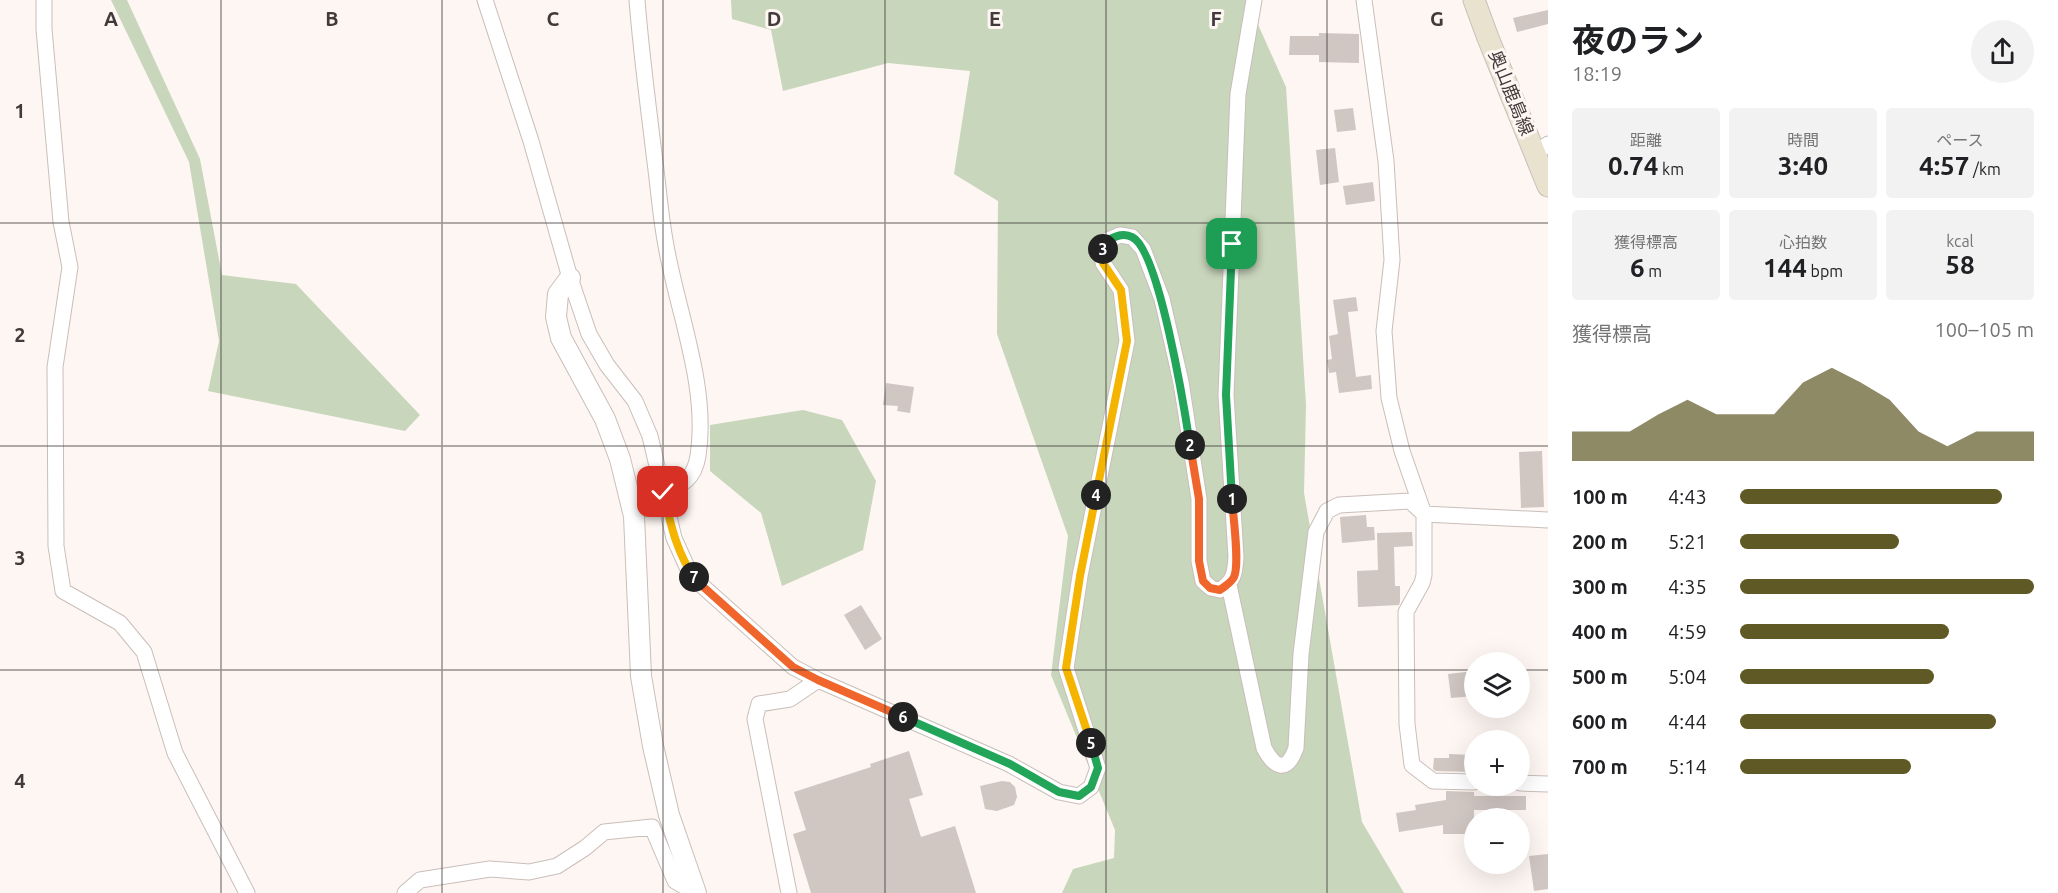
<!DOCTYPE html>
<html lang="ja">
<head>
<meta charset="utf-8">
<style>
	:root { --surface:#fff; --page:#f2f2f2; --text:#202124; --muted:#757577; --accent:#5f5925 }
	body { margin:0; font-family:Ubuntu,"Noto Sans JP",sans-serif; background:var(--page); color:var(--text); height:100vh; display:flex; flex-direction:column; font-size:22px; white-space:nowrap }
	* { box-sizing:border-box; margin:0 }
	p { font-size:20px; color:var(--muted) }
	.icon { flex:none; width:33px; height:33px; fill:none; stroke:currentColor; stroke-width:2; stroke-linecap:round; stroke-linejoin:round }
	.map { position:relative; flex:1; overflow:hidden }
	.details { display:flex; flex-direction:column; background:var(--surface); width:510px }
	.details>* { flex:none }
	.tools { position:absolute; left:1464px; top:652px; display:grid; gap:12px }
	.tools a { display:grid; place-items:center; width:66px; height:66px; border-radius:50%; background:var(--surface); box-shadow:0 6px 24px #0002; font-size:30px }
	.pin { position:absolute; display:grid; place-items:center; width:51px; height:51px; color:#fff; margin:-26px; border-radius:12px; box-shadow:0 3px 9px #0006 }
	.km { position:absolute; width:30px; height:30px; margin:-15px; border-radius:50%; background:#222; color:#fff; font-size:16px; line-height:30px; text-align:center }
	.round { display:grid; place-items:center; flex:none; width:63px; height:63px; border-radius:32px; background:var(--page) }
	.summary { display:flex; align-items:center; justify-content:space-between; height:102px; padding:0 24px }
	h1 { font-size:33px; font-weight:700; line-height:45px }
	.metrics { display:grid; grid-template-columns:repeat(3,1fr); gap:9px; height:102px; padding:6px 24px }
	.metrics div { display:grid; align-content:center; border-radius:6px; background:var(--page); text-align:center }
	.metrics b { font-size:26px; font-weight:700 }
	.metrics small { font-size:16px; font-weight:400 }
	.metrics p { font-size:16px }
	.chart { height:168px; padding:12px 24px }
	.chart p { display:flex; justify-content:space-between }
	.chart svg { width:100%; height:108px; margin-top:6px; fill:var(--accent); opacity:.7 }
	ul { padding:0 24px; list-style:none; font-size:20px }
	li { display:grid; grid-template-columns:96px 72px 1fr; align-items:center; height:45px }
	li i { height:15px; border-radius:8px; background:var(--accent) }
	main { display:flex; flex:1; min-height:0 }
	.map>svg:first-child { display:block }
	.green { fill:#c8d6bb }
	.building { fill:#d0c6c2 }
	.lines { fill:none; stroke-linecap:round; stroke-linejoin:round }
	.minor-casing { stroke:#c9beba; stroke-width:17 }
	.tertiary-casing { stroke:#c9beba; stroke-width:22 }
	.secondary-casing { stroke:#c9beba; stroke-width:23 }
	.minor { stroke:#fff; stroke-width:15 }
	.tertiary { stroke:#fff; stroke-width:20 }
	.secondary { stroke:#e8e2ce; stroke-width:21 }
	.split-1-casing { stroke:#fff; stroke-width:12 }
	.split-2-casing { stroke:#fff; stroke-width:12 }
	.split-3-casing { stroke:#fff; stroke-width:12 }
	.split-4-casing { stroke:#fff; stroke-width:12 }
	.split-5-casing { stroke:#fff; stroke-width:12 }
	.split-6-casing { stroke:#fff; stroke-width:12 }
	.split-7-casing { stroke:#fff; stroke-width:12 }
	.split-8-casing { stroke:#fff; stroke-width:12 }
	.split-1 { stroke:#22a559; stroke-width:8 }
	.split-2 { stroke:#f0652b; stroke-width:8 }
	.split-3 { stroke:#22a559; stroke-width:8 }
	.split-4 { stroke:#f5b400; stroke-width:8 }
	.split-5 { stroke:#f5b400; stroke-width:8 }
	.split-6 { stroke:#22a559; stroke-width:8 }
	.split-7 { stroke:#f0652b; stroke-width:8 }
	.split-8 { stroke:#f5b400; stroke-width:8 }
	.grid { fill:none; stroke:#403b3a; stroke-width:1.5; stroke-opacity:0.55 }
	.labels { text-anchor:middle; stroke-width:6; stroke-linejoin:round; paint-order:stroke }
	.street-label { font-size:18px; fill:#403b3a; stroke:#fef6f2 }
	.grid-label { font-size:20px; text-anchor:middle; font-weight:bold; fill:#403b3a; stroke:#fef6f2; stroke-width:6; stroke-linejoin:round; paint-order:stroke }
</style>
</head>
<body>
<main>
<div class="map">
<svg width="1548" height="893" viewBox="0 0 1548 893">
	<rect width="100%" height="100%" fill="#fef6f2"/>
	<path class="green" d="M 111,0 L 127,0 L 200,159 L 222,275 L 296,284 L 420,415 L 405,431 L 208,391 L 219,341 L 189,162 Z
		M 731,0 L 1247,0 L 1286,87 L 1306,405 L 1304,493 L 1362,822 L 1404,893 L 1062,893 L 1073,869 L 1114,858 L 1115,830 L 1051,675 L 1068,536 L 997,334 L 998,201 L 954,174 L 970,71 L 888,63 L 783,91 L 771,30 L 732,19 Z
		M 803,410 L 842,420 L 876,481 L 863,550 L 782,586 L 761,513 L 710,471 L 710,425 Z"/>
	<path class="building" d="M 1548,10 L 1548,24 L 1517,32 L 1513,18 Z
		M 1319,33 L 1359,34 L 1359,63 L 1319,62 L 1319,55 L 1289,55 L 1290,36 L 1319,36 Z
		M 1353,108 L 1356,130 L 1337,132 L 1334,110 Z
		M 1335,148 L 1339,182 L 1320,185 L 1316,150 Z
		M 1373,182 L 1375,201 L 1346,205 L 1343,186 Z
		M 1356,297 L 1358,311 L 1348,312 L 1356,377 L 1371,375 L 1372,389 L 1339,393 L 1336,372 L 1329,373 L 1327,360 L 1332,359 L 1329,336 L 1338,334 L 1333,300 Z
		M 886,383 L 914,387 L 910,413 L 897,411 L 898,406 L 883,405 Z
		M 1542,451 L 1544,507 L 1521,508 L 1519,452 Z
		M 1366,515 L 1367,527 L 1374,527 L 1375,540 L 1342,543 L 1340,517 Z
		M 1412,532 L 1413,546 L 1394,547 L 1395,586 L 1400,586 L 1400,602 L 1399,605 L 1358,607 L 1357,571 L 1378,570 L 1377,533 Z
		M 861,605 L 882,639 L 865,650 L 844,615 Z
		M 1474,671 L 1474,696 L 1451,698 L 1448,674 Z
		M 909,751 L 923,795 L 909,799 L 921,837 L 955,826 L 976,893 L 811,893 L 793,834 L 806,830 L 794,792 L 871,767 L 870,764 Z
		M 1449,754 L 1474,755 L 1474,772 L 1436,771 L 1433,769 L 1434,758 L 1449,758 Z
		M 1002,781 L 1010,782 L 1015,787 L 1017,797 L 1014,805 L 997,811 L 985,809 L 980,786 Z
		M 1446,791 L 1474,792 L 1474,796 L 1526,796 L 1526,810 L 1474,810 L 1474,834 L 1443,834 L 1443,825 L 1399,832 L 1396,813 L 1416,810 L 1415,805 L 1446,800 Z
		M 1548,854 L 1548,889 L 1534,891 L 1529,856 Z"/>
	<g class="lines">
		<defs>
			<path id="minor" d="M 44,0 L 44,29 L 61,222 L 70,267 L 55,367 L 56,546 L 63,591 L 120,623 L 144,652 L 175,753 L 247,893
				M 485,0 L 531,141 L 570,278 L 589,334 L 607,365 L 635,401 L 650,436 L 674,538 L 687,567 L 699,583 L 793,667 L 818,680 L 1009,764 L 1059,792 L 1079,796 L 1091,787 L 1098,768 L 1066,668 L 1080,576 L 1127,341 L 1121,290 L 1103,263 L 1103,245 L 1106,241 L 1120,235 L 1132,237 L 1143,249 L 1162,299 L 1181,382 L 1199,499 L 1199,561 L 1203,581 L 1211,588 L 1220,590 C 1234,581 1235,573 1236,557 L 1226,395 L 1238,94 L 1254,0
				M 637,0 C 641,52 648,103 654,154 C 658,183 660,212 665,240 C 676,309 709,385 698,456 C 694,479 684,484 663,492
				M 1364,0 L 1386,161 L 1392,260 L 1384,331 L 1389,398 L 1402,451 L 1424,514 L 1424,575 L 1422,583 L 1406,612 L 1407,724 L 1412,765 L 1433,781 L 1474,782
				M 1535,154 L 1548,144
				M 1229,585 L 1264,748 C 1275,769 1287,773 1296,748 L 1301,654 L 1316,532 L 1327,511 L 1339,505 L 1410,501 L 1424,514 L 1548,520
				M 1520,783 L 1548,784
				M 405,893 L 420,880 L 490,869 L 529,872 L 557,866 L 585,848 L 604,832 L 652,827 L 675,881 L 695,893
				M 789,893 L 755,719 L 759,704 L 790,699 L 818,680"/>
			<path id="tertiary" d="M 570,278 L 558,294 L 556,317 L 561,338 L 605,419 L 620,459 L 634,516 L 641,676 L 653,746 L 669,815 L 696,893"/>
			<path id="secondary" d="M 1474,0 L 1488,38 L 1548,186"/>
		</defs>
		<use href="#minor" class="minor-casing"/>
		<use href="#tertiary" class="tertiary-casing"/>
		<use href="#secondary" class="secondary-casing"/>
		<use href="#minor" class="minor"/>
		<use href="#tertiary" class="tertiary"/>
		<use href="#secondary" class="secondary"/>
	</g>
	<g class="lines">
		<defs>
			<path id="split-1" d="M 1232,244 L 1226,395 L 1232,499"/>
			<path id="split-2" d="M 1190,445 L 1199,499 L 1199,561 L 1203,581 L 1210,588 L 1220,590 C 1225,586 1231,583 1234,577 C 1240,564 1233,516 1232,499"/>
			<path id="split-3" d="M 1103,249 L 1106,241 C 1115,237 1123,232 1132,237 C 1159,249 1185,412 1190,445"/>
			<path id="split-4" d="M 1096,495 L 1127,341 L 1121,290 L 1103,263 L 1103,249"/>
			<path id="split-5" d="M 1091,743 L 1066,668 L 1080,576 L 1096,495"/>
			<path id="split-6" d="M 903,717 L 1010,764 L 1059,792 L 1079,796 L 1091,787 L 1098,768 L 1091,743"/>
			<path id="split-7" d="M 694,577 L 699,583 L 793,667 L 818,680 L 903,717"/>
			<path id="split-8" d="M 663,492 C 670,521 676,552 694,577"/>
		</defs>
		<use href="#split-1" class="split-1-casing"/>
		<use href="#split-2" class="split-2-casing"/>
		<use href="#split-3" class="split-3-casing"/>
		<use href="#split-4" class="split-4-casing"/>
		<use href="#split-5" class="split-5-casing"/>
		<use href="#split-6" class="split-6-casing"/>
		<use href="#split-7" class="split-7-casing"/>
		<use href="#split-8" class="split-8-casing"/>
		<use href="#split-1" class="split-1"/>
		<use href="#split-2" class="split-2"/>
		<use href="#split-3" class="split-3"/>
		<use href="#split-4" class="split-4"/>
		<use href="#split-5" class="split-5"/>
		<use href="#split-6" class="split-6"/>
		<use href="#split-7" class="split-7"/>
		<use href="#split-8" class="split-8"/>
	</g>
	<path class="grid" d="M 221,0 L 221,893M 442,0 L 442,893M 663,0 L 663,893M 885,0 L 885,893M 1106,0 L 1106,893M 1327,0 L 1327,893M 0,223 L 1548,223M 0,446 L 1548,446M 0,670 L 1474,670M 1520,670 L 1548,670"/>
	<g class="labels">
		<g class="street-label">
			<text transform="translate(1511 93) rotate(68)" y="6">奥山鹿島線</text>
		</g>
	</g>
	<g class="grid-label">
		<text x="111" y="26">A</text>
		<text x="332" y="26">B</text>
		<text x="553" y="26">C</text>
		<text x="774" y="26">D</text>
		<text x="995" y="26">E</text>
		<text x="1216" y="26">F</text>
		<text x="1437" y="26">G</text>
		<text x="20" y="118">1</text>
		<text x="20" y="342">2</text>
		<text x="20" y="565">3</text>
		<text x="20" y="788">4</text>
	</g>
</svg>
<div class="tools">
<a><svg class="icon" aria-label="layers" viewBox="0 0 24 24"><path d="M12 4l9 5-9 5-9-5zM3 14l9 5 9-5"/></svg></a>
<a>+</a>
<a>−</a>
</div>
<div class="pin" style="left:1232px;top:244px;background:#1e9e55"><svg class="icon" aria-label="arrive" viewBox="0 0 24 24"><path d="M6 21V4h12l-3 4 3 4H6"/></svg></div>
<div class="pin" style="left:663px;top:492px;background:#d93025"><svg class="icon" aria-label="check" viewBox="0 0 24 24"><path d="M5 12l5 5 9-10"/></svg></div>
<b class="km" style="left:1232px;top:499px">1</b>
<b class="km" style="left:1190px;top:445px">2</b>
<b class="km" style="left:1103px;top:249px">3</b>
<b class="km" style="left:1096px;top:495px">4</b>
<b class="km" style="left:1091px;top:743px">5</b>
<b class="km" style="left:903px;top:717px">6</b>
<b class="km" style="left:694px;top:577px">7</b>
</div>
<section class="details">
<div class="summary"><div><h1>夜のラン</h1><p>18:19</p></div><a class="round"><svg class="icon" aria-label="share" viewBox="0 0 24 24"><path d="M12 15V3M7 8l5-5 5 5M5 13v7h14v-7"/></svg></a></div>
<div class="metrics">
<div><p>距離</p><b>0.74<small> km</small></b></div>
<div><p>時間</p><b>3:40</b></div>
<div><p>ペース</p><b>4:57<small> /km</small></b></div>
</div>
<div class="metrics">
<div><p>獲得標高</p><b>6<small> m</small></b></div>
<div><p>心拍数</p><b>144<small> bpm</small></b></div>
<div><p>kcal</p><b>58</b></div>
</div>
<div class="chart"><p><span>獲得標高</span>100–105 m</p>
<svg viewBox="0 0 160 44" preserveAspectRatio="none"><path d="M0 44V32L10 32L20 32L30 25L40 19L50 25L60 25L70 25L80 12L90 6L100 12L110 19L120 32L130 38L140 32L150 32L160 32V44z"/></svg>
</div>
<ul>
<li><b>100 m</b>4:43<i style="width:89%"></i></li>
<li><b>200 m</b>5:21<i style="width:54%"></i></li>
<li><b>300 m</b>4:35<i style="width:100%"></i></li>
<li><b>400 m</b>4:59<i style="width:71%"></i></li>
<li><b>500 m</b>5:04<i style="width:66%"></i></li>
<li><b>600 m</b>4:44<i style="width:87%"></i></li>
<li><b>700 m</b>5:14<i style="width:58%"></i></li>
</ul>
</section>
</main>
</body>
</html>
